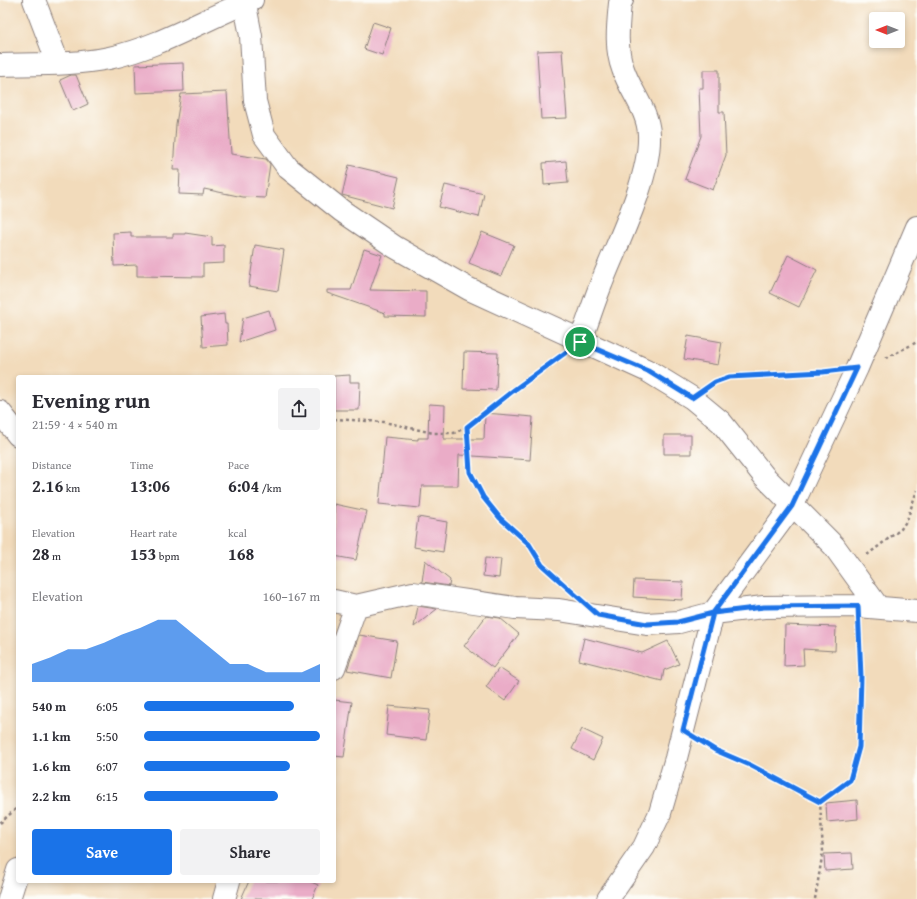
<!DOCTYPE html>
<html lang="en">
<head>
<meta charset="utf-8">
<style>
	:root { --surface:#fff; --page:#f2f2f3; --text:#2b2b33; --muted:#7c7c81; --accent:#1a73e8 }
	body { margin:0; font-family:"Gentium Book Plus",serif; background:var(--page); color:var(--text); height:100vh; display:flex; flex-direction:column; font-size:15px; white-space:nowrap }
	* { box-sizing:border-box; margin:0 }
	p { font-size:13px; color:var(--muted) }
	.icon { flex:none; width:22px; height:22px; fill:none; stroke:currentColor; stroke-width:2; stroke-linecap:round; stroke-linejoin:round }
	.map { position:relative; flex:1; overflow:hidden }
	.side { position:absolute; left:16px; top:375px; width:320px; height:508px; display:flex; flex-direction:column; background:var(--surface); border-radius:4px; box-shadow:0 2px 6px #0003 }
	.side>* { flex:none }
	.needle { width:26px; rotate:270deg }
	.tools { position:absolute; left:869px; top:12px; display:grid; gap:8px }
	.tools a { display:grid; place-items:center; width:36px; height:36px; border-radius:4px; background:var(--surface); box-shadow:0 2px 6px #0003; font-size:20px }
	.pin { position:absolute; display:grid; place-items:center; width:34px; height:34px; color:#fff; margin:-17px; border:2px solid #fff; border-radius:50%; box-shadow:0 1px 4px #0007 }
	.round { display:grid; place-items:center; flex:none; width:42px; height:42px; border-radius:4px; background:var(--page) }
	.head { display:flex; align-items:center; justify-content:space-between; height:68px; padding:0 16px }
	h1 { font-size:22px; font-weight:600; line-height:30px }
	.figures { display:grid; grid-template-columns:repeat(3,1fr); gap:6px; height:68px; padding:4px 16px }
	.figures div { display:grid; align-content:center }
	.figures b { font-size:17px; font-weight:600 }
	.figures small { font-size:11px; font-weight:400 }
	.figures p { font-size:11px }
	.chart { height:112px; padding:8px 16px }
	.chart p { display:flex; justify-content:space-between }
	.chart svg { width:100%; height:72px; margin-top:4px; fill:var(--accent); opacity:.7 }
	.action { display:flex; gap:8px; margin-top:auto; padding:8px 16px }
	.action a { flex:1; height:46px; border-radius:4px; background:var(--accent); color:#fff; font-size:16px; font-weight:600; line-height:46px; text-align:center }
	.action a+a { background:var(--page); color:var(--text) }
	ul { padding:0 16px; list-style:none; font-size:13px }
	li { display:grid; grid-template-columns:64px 48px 1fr; align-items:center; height:30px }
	li i { height:10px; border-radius:5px; background:var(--accent) }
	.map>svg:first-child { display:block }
	.building { fill:#eaacc7 }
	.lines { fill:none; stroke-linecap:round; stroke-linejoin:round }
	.minor-casing { stroke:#8a7e7b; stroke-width:24 }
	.path { stroke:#8a7e7b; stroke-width:2.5; stroke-dasharray:3 3; stroke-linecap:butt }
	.minor { stroke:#fff; stroke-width:22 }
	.route-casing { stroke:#fff; stroke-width:8 }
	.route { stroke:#1a73e8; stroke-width:5 }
</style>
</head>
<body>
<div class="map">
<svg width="917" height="899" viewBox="0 0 917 899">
	<rect width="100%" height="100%" fill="#fdfcf7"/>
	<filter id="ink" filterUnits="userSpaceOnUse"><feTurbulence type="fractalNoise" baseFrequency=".025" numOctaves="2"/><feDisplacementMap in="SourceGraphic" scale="8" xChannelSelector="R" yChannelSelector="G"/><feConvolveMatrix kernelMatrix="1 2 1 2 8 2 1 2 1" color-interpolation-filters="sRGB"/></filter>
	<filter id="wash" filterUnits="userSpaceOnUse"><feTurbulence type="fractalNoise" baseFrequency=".012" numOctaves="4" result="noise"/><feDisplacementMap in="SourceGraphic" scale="16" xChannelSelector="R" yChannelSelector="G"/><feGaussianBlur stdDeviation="0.9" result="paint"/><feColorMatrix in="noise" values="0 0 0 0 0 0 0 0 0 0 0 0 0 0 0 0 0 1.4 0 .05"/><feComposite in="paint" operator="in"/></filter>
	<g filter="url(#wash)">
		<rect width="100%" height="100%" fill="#f2dbbb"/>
		<g id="blocks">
			<path class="building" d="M 373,22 L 391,28 L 382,55 L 364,49 Z
				M 562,50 L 567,118 L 541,119 L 537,51 Z
				M 183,63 L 184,91 L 136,93 L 135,65 Z
				M 703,70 L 719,70 L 719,112 L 724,112 L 726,155 L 713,190 L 685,179 L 701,136 L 699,88 L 703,88 Z
				M 71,75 L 76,75 L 88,104 L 73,111 L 60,80 Z
				M 227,92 L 231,154 L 266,159 L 270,164 L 265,198 L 243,197 L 204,189 L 203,195 L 179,194 L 180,170 L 173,170 L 176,124 L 181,94 Z
				M 566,161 L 568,183 L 544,185 L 543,163 Z
				M 349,165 L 399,177 L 392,208 L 342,195 Z
				M 445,185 L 484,194 L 479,217 L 439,207 Z
				M 131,232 L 131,237 L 173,237 L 173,234 L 185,234 L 185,233 L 212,237 L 212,246 L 224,245 L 224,263 L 203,264 L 203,277 L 137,276 L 137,265 L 114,266 L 113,233 Z
				M 482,232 L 514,245 L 501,276 L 469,263 Z
				M 255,245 L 284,250 L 278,291 L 249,286 Z
				M 364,249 L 382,255 L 370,290 L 426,291 L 426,317 L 385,316 L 385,313 L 327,293 L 327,290 L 351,290 Z
				M 788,255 L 817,270 L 799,307 L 770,293 Z
				M 269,310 L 275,330 L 239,342 L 243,318 Z
				M 224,314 L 225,324 L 227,324 L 228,345 L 203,347 L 201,317 Z
				M 688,336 L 722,342 L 718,365 L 684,359 Z
				M 464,352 L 498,353 L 496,390 L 463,389 Z
				M 350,375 L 350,382 L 360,382 L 359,410 L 334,410 L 334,376 Z
				M 429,404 L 445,405 L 444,439 L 484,439 L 485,413 L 533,417 L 530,460 L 459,455 L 458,486 L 422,486 L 420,508 L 379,504 L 385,437 L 418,440 L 418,438 L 428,438 Z
				M 664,435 L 691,435 L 691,454 L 664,454 Z
				M 334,504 L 367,511 L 356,560 L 334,556 Z
				M 418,517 L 447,522 L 443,552 L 414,547 Z
				M 485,558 L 501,559 L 499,578 L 483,576 Z
				M 425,560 L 450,580 L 449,586 L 422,582 Z
				M 634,580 L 683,582 L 682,600 L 633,597 Z
				M 418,606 L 437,609 L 414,627 Z
				M 486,616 L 500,618 L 519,634 L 493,668 L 464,646 Z
				M 785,625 L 836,627 L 835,651 L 803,649 L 804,665 L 784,666 Z
				M 359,635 L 397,641 L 391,678 L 347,670 Z
				M 584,638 L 642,653 L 668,641 L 679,664 L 664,670 L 662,681 L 579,660 Z
				M 499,668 L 519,681 L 505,701 L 486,687 Z
				M 334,700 L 352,702 L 344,757 L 334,756 Z
				M 389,706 L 430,710 L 426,740 L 386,735 Z
				M 582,729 L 603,739 L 593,760 L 572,749 Z
				M 857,800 L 858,819 L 827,822 L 826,803 Z
				M 852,853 L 853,869 L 825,871 L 824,854 Z
				M 249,881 L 309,881 L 318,885 L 312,899 L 241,899 Z"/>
		</g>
	</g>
	<g filter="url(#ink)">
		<use href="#blocks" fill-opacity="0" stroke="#8a7e7b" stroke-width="1"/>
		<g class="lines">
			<defs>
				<path id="minor" d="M 34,0 L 58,63
					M 244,0 L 251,36 L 255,101 L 264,135 L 288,168 L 342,211 L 395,247 L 469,289 L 648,371 L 692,398 L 721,422 L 764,476 L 834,546 L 878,607
					M 0,65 C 36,64 74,65 109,58 C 160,47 204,19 252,0
					M 580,342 C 588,322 594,301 602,282 C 618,241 651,177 649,134 C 648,110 630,91 623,69 C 615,48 618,25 620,3 L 622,0
					M 0,412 L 18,435
					M 334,601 L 356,606 L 413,593 L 515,608 L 559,610 L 647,624 L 679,622 L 713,613 L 764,607 L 858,606 L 917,611
					M 334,668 L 356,606
					M 9,899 L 18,870
					M 224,899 L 229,881
					M 608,899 L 644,847 L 660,813 L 676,758 L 713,613 L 792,506 L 857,368 L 917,227"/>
			</defs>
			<use href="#minor" class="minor-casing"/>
			<path class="path" d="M 886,358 L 917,342
				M 710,386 L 729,377 L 832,371
				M 334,419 L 384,422 L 433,433 L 454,433 L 467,427 L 562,355
				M 467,427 L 470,472 L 475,485 L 500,518 L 529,545 L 542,565 L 570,589
				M 867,555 L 901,529 L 907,520 L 917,490
				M 702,742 L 715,750 L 750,765 L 820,802
				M 0,823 L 18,807
				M 815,899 L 823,851 L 820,802 L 850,780 L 859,747 L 861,677 L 859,627"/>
			<use href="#minor" class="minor"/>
		</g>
	</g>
	<g class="lines" filter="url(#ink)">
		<defs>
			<path id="route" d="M 580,342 L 514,390 L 467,427 L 470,472 L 483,497 L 500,518 L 529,544 L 542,565 L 598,615 L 647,624 L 678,622 L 713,613 L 683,730 L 715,750 L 750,765 L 820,802 L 850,780 L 859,747 L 861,677 L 858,606 L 764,607 L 713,613 L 792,506 L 857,368 L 823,372 L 729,377 L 715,382 L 692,398 L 648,371 L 580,342"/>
		</defs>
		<use href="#route" class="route-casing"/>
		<use href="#route" class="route"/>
	</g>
</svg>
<div class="tools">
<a><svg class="needle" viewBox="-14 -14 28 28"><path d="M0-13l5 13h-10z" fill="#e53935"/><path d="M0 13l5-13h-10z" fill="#7c7c81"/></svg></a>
</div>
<div class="pin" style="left:580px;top:342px;background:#1e9e55"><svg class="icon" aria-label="arrive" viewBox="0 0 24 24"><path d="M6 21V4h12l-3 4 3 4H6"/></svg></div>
<section class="side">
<div class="head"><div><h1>Evening run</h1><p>21:59 · 4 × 540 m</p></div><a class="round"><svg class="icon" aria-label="share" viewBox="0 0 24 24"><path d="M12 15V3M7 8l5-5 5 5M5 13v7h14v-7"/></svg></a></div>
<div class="figures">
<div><p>Distance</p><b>2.16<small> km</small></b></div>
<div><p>Time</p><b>13:06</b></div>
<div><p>Pace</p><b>6:04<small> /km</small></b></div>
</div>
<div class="figures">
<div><p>Elevation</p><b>28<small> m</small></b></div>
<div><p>Heart rate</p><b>153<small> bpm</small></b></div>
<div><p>kcal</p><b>168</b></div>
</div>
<div class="chart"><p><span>Elevation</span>160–167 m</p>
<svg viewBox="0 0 160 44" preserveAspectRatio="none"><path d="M0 44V33L10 29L20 24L30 24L40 20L50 15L60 11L70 6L80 6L90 15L100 24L110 33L120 33L130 38L140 38L150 38L160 33V44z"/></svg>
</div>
<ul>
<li><b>540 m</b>6:05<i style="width:85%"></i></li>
<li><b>1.1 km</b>5:50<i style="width:100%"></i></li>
<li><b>1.6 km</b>6:07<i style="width:83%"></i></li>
<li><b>2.2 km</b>6:15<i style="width:76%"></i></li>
</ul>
<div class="action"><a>Save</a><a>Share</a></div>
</section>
</div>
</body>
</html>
